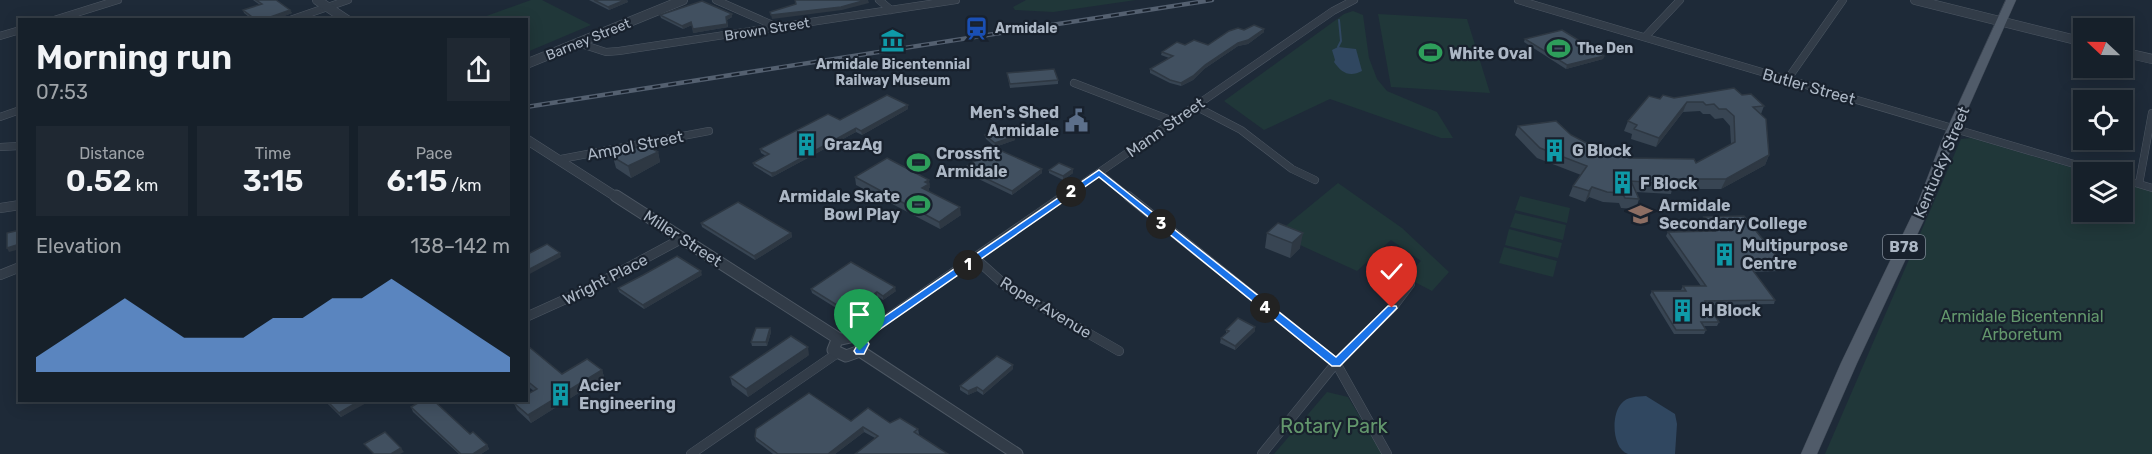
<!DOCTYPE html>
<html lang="en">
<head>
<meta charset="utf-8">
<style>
	:root { --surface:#16202a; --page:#1f2832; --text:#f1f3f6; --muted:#9ea3a8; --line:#353e47; --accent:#78b1fe }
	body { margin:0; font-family:Rubik,sans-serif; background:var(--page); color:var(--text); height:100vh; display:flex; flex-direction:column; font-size:22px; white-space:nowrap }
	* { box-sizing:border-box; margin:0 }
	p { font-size:20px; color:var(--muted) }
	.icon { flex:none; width:33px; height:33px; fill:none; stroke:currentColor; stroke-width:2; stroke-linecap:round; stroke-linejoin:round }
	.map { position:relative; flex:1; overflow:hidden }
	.panel { position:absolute; left:18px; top:18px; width:510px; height:384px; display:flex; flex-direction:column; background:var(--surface); border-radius:0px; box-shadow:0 3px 15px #0003,0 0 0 2px var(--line) }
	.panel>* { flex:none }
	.needle { width:39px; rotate:292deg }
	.buttons { position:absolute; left:2073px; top:18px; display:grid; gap:12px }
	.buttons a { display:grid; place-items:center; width:60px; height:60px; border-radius:0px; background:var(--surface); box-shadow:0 3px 15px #0003,0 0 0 2px var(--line); font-size:30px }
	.pin { position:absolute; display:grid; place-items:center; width:51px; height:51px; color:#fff; margin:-62px -26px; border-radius:50% 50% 50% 0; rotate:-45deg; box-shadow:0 0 6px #0007 }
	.pin .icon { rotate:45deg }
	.km { position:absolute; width:30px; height:30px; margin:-15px; border-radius:50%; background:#222; color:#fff; font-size:16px; line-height:30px; text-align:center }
	.round { display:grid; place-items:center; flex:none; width:63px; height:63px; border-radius:0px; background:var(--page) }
	.summary { display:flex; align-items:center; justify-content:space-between; height:102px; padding:0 18px }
	h1 { font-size:33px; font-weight:600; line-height:45px }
	.metrics { display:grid; grid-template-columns:repeat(3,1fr); gap:9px; height:102px; padding:6px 18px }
	.metrics div { display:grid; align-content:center; border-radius:0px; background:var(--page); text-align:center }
	.metrics b { font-size:30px; font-weight:600 }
	.metrics small { font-size:16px; font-weight:400 }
	.metrics p { font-size:16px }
	.chart { height:168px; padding:12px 18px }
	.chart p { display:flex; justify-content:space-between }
	.chart svg { width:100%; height:108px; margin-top:6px; fill:var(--accent); opacity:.7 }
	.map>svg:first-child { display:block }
	.green { fill:#203739 }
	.water { fill:#304760 }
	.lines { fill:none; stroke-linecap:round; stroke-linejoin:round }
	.stream { stroke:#304760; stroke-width:2 }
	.minor-far1-casing { stroke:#4d5763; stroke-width:8 }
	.minor-casing { stroke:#4d5763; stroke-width:10 }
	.tertiary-far1-casing { stroke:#4d5763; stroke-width:10 }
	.tertiary-casing { stroke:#4d5763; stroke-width:13 }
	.primary-casing { stroke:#3c4552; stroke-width:1 }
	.minor-far1 { stroke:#323c48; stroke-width:7 }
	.minor { stroke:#323c48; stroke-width:9 }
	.tertiary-far1 { stroke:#323c48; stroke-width:9 }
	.tertiary { stroke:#323c48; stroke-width:11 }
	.primary { fill:#505b69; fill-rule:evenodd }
	.rail-casing { stroke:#546070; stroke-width:4.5 }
	.rail { stroke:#18212d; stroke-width:2; stroke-dasharray:8; stroke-linecap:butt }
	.wall { fill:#384553 }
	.shaded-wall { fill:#2e3843 }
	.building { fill:#415060; stroke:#2e3843; stroke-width:1.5 }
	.route { fill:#1a73e8; stroke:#fff; stroke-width:1.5 }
	.labels { text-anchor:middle; stroke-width:4.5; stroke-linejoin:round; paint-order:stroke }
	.far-poi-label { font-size:14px; font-weight:bold; fill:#acb7c5; stroke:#18212d; text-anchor:start }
	.far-street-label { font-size:14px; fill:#acb7c5; stroke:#18212d }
	.shield { fill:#18212d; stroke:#808a97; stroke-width:1.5 }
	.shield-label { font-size:15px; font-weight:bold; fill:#acb7c5 }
	.poi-label { font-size:16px; font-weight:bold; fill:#acb7c5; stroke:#18212d; text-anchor:start }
	.street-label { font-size:16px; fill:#acb7c5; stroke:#18212d }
	.park-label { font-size:16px; fill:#63976c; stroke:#18212d }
	.near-park-label { font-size:20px; fill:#63976c; stroke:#18212d }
</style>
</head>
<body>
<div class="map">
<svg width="2152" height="454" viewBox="0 0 2152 454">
	<rect width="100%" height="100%" fill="#1e2a38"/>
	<path class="green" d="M 531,0 L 542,0 L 591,25 L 527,52 L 526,20 L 478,19 Z
		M 1026,0 L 1136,0 L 1053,12 L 1015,10 L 1013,7 Z
		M 1353,11 L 1363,15 L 1369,58 L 1377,79 L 1387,91 L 1437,112 L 1453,138 L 1441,138 L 1330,99 L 1264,130 L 1224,101 L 1344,14 Z
		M 1378,14 L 1467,19 L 1490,93 L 1391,87 Z
		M 1971,138 L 2087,172 L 2084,172 L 2084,212 L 2122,212 L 2123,183 L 2152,192 L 2152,454 L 1825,454 L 1961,139 Z
		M 1338,183 L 1402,228 L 1449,272 L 1432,291 L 1405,277 L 1421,261 L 1391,240 L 1357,271 L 1276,234 Z
		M 1520,196 L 1570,208 L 1567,223 L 1515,210 Z
		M 1515,213 L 1566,225 L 1563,240 L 1510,227 Z
		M 1509,229 L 1562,243 L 1558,258 L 1505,245 Z
		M 1504,247 L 1557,261 L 1553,277 L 1499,263 Z
		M 1327,392 L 1348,397 L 1382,454 L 1274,454 Z"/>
	<path class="water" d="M 1338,47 L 1356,49 L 1362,71 C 1349,78 1341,72 1334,62 L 1335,60 L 1332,50 Z
		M 1646,396 L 1675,414 L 1677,424 L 1675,454 C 1663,454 1638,454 1628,454 C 1612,449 1611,415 1621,404 C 1627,396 1637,397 1646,396 Z"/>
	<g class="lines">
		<path class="stream" d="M 1338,47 L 1341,41 L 1339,20"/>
		<defs>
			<path id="minor-far1" d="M 716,0 L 777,27
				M 879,0 L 891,10
				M 1518,0 L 2101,172
				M 54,20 L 118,0
				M 290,20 L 348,0
				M 0,36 L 20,30
				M 1645,37 L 1680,0
				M 578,43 L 606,52 L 619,51 L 956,0
				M 1787,80 L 1843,0
				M 1074,83 L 1173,121
				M 1195,106 L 1241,130 L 1292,169 L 1315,180
				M 0,117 L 20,110
				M 0,147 L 20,146
				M 561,159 L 709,131
				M 1099,173 L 1130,198
				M 2122,179 L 2152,188
				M 2139,184 L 2152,113
				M 1062,198 L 1333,11 L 1354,0"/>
			<path id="minor" d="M 1128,196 L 1336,363 L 1387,454
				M 0,208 L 20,205
				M 976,259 L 1006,286 L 1119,351
				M 0,275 L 20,267
				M 526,317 L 588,289 L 683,238
				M 859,338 L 1064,196
				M 691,454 L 836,354
				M 1262,454 L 1336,363 L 1392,308 L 1410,284"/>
			<path id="tertiary-far1" d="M 317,0 L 347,20
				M 1915,0 L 2084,42
				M 2122,52 L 2152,59
				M 526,64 L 683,0
				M 526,139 L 618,198"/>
			<path id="tertiary" d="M 616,196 L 839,339
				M 855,336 L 862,341 L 860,351 L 846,356 L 833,350 L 837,340 Z
				M 860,351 L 1017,454"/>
			<path id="primary" d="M 2006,0 L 2016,0 L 1954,140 L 1931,205 L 1857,363 L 1817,454 L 1801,454 L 1841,363 L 1917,205 L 1942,140 Z"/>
		</defs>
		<use href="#minor-far1" class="minor-far1-casing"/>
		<use href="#minor" class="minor-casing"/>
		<use href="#tertiary-far1" class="tertiary-far1-casing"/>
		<use href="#tertiary" class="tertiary-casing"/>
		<use href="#primary" class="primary-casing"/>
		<use href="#minor-far1" class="minor-far1"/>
		<use href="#minor" class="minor"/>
		<use href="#tertiary-far1" class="tertiary-far1"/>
		<use href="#tertiary" class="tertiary"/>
		<use href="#primary" class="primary"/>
		<defs>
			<path id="rail" d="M 526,107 L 1212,0"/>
		</defs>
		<use href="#rail" class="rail-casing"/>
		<use href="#rail" class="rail"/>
	</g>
	<path class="wall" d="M 253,0 L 276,0 L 292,13 L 274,20 L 253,20 L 244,13 L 243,10 L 260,5 Z
		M 589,0 L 627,0 L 628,2 L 609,10 Z
		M 660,15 L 732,17 L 727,20 L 728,27 L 693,33 L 692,25 L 683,29 L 661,18 Z
		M 1244,30 L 1264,32 L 1248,44 L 1238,46 L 1204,69 L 1193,80 L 1181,86 L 1170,83 L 1150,73 L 1150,69 L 1169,58 L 1161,55 L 1162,52 L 1185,45 L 1208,45 Z
		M 1525,39 L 1604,56 L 1603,59 L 1566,69 L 1524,42 Z
		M 1007,73 L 1058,80 L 1058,84 L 1010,88 Z
		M 1742,95 L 1764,106 L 1761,114 L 1769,155 L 1765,165 L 1721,189 L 1672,189 L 1671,194 L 1636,192 L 1639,199 L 1636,209 L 1621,208 L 1619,203 L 1603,202 L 1589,197 L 1585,202 L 1569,196 L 1573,186 L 1581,175 L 1537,158 L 1515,135 L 1518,126 L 1571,135 L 1592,146 L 1630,158 L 1696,163 L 1731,144 L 1730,126 L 1723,118 L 1715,119 L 1710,114 L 1703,114 L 1700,111 L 1683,112 L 1656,147 L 1631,139 L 1632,134 L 1624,131 L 1628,121 L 1660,99 Z
		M 908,109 L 862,135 L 856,132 L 776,175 L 772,177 L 754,166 L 753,163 L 766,156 L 761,153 L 760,149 L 840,120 Z
		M 985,135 L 1015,136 L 1015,140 L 995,147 L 986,139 Z
		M 658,152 L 660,162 L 631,178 L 616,168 L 613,157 Z
		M 964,168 L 1042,173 L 1012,195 L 964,172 Z
		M 1049,170 L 1073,173 L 1063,180 L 1049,173 Z
		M 855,177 L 930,187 L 929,188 L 929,192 L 961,215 L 940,229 L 856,185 Z
		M 1704,217 L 1785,267 L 1783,271 L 1754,272 L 1775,300 L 1774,304 L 1708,305 L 1719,322 L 1717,326 L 1703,326 L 1706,330 L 1704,334 L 1674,334 L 1650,295 L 1652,291 L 1681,290 L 1683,286 L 1701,286 L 1666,236 L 1668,232 L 1711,231 L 1703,221 Z
		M 701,223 L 791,233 L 792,237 L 755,260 L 702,227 Z
		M 1278,223 L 1300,248 L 1290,258 L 1265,248 L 1267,233 Z
		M 702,275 L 644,309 L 619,292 L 618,288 Z
		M 811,289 L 896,291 L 883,300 L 877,296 L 849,316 L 812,293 Z
		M 1255,327 L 1255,331 L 1235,350 L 1220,343 L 1221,338 L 1226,334 L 1226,330 Z
		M 770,328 L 771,332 L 767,346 L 752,346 L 751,342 Z
		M 526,348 L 562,374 L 602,370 L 604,377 L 531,423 L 517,410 L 514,403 L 534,391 L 526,385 Z
		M 809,355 L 748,397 L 732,385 L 730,377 Z
		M 1013,369 L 983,395 L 977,391 L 968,395 L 960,390 L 960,386 Z
		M 369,400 L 341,417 L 325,401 Z
		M 411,407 L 470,434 L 487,445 L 489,449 L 481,454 L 459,454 L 413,412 Z
		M 851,421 L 890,423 L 918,429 L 919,434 L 875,438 L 864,432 L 835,454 L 773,454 L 756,441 L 755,437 Z"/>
	<path class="shaded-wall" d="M 625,0 L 627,0 L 628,2 L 609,10 L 608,7 Z
		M 866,0 L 868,0 L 869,3 L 842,10 L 772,19 L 771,15 Z
		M 290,10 L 292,13 L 274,20 L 262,20 Z
		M 732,14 L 732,17 L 727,20 L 726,17 Z
		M 691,22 L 692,25 L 683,29 L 682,26 Z
		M 727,24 L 728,27 L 693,33 L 693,29 Z
		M 1264,29 L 1264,32 L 1248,44 L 1238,46 L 1204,69 L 1193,80 L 1181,86 L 1181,83 L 1205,65 L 1238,43 Z
		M 1604,56 L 1603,59 L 1566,69 L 1567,65 Z
		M 1687,102 L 1683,112 L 1656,147 L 1659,138 Z
		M 908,105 L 908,109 L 862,135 L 861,131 Z
		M 856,128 L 856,132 L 776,175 L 772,177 L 771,173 Z
		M 1015,136 L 1015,140 L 995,147 L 995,143 Z
		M 658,152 L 660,162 L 631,178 L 628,166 Z
		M 1769,155 L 1765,165 L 1721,189 L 1726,179 Z
		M 1042,169 L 1042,173 L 1012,195 L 1012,191 Z
		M 1073,169 L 1073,173 L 1063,180 L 1063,176 Z
		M 929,180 L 930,187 L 929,188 L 929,192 L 922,188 L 925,182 Z
		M 1592,187 L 1589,197 L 1585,202 L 1589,191 Z
		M 960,207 L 961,215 L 940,229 L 939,222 Z
		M 791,233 L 792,237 L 755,260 L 754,256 Z
		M 1303,233 L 1300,248 L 1290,258 L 1292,243 Z
		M 20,244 L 20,249 L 9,252 L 7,248 Z
		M 560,253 L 561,257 L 526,276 L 526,271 Z
		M 701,271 L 702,275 L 644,309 L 643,305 Z
		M 895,287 L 896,291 L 883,300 L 883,296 Z
		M 877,292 L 877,296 L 849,316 L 848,312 Z
		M 1255,327 L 1255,331 L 1235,350 L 1235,346 Z
		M 770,328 L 771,332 L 767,346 L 766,342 Z
		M 808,347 L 809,355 L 748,397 L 746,389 Z
		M 1013,365 L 1013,369 L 983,395 L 983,391 Z
		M 602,370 L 604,377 L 531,423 L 528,415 Z
		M 977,387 L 977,391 L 968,395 L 968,391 Z
		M 361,400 L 370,401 L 341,417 L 339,413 Z
		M 863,427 L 864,432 L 835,454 L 828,454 Z
		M 487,445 L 489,449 L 481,454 L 473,454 Z
		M 401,448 L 404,452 L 400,454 L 391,454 Z"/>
	<path class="building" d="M 256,0 L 276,0 L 290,10 L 262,20 L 256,20 L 243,10 L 262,4 Z
		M 594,0 L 625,0 L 608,7 Z
		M 795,0 L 866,0 L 841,7 L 771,15 L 770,12 L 796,4 Z
		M 702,1 L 732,14 L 726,17 L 727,24 L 693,29 L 691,22 L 682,26 L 660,15 Z
		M 1254,25 L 1264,29 L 1248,40 L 1238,43 L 1205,65 L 1193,76 L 1181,83 L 1170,80 L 1150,69 L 1173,56 L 1162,52 L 1177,42 L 1185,45 L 1194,40 L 1208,45 L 1229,31 L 1238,28 L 1244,30 Z
		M 1562,30 L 1604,56 L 1567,65 L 1525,39 Z
		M 1054,69 L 1058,80 L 1010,84 L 1007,73 Z
		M 1734,88 L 1742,95 L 1751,94 L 1764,106 L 1753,107 L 1766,119 L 1769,155 L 1726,179 L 1673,179 L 1674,184 L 1631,181 L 1639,199 L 1625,198 L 1622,193 L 1607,192 L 1592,187 L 1589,191 L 1573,186 L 1587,166 L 1540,148 L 1518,126 L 1556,121 L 1571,135 L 1592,146 L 1630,158 L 1694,159 L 1696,163 L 1735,142 L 1734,116 L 1726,109 L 1719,109 L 1714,104 L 1706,105 L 1703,102 L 1687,102 L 1659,138 L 1634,129 L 1637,125 L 1628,121 L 1649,96 L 1660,99 L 1663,95 L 1674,98 Z
		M 887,95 L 908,105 L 861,131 L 856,128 L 776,172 L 771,173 L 753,163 L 769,154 L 760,149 L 828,114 L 840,120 Z
		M 1005,128 L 1015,136 L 995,143 L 985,135 Z
		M 644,144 L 658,152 L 628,166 L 613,157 Z
		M 995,148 L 1042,169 L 1012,191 L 964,168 Z
		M 887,158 L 929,180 L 925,182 L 929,184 L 922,188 L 960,207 L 939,222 L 855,177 Z
		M 1059,163 L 1073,169 L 1063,176 L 1049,170 Z
		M 738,202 L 791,233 L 754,256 L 701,223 Z
		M 1744,216 L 1785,267 L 1751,268 L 1775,300 L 1705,301 L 1719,322 L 1701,322 L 1706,330 L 1676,330 L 1652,291 L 1686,291 L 1683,286 L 1706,286 L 1668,232 L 1715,231 L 1704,217 Z
		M 1278,223 L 1303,233 L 1292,243 L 1267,233 Z
		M 20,230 L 20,244 L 7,248 L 7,233 Z
		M 547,244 L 560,253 L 526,271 L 526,255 Z
		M 677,256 L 701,271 L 643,305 L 618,288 L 643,275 Z
		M 851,262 L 895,287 L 883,296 L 877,292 L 848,312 L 811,289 Z
		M 1238,318 L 1255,327 L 1235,346 L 1221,338 L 1229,331 L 1226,330 Z
		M 756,328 L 770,328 L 766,342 L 751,342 Z
		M 791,336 L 808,347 L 746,389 L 730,377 Z
		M 528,346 L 562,374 L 587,359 L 602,370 L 528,415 L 514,403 L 518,400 L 526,400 L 526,395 L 537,389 L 526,380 L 526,348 Z
		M 997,356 L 1013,365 L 983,391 L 977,387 L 968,391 L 960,386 Z
		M 809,393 L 851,421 L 868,408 L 890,423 L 900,418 L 918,429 L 914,432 L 948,454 L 855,454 L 878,436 L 863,427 L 828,454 L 778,454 L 755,437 L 756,429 Z
		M 326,400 L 361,400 L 339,413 Z
		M 423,400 L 433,400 L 470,434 L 473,432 L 487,445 L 473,454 L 461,454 L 411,407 Z
		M 385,432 L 401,448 L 391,454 L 374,454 L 364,444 Z"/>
	<path class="route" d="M 1099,170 L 1336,357 L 1388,306 L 1396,306 L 1397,308 L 1340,366 L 1332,366 L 1099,177 L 866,339 L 869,344 L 864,354 L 856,354 L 854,351 L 858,344 L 854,338 L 856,336 Z"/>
	<defs>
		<symbol id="station-bare" viewBox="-9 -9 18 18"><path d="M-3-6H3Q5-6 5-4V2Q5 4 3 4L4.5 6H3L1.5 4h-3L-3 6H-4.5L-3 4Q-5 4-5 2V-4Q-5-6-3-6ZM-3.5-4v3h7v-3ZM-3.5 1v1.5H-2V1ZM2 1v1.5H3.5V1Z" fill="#1a4fb4" stroke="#18212d" stroke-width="2.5" paint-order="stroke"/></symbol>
		<symbol id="museum-bare" viewBox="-9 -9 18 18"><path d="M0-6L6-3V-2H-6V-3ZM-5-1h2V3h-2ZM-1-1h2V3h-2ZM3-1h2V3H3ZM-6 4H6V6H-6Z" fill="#0f9aa8" stroke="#18212d" stroke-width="2.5" paint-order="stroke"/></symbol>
		<symbol id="stadium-bare" viewBox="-9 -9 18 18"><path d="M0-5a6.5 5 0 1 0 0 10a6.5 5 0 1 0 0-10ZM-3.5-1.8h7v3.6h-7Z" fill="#2e9e5b" stroke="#18212d" stroke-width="2.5" paint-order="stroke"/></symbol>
		<symbol id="civic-bare" viewBox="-9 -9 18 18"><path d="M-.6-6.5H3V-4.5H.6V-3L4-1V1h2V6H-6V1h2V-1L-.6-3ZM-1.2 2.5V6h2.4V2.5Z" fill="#5c6f8a" stroke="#18212d" stroke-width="2.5" paint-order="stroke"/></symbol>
		<symbol id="building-bare" viewBox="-9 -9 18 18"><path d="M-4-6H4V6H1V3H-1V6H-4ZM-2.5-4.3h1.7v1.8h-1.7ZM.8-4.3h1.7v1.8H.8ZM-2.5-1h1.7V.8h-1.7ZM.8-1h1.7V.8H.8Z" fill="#0f9aa8" stroke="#18212d" stroke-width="2.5" paint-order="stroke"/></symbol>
		<symbol id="school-bare" viewBox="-9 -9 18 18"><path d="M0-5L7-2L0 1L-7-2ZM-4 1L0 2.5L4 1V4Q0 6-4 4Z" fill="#8d6e63" stroke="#18212d" stroke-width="2.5" paint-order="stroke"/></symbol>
	</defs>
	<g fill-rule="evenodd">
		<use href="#station-bare" x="960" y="12" width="33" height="33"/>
		<use href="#museum-bare" x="876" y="24" width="33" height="33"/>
		<use href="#stadium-bare" x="1542" y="32" width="33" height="33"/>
		<use href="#stadium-bare" x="1414" y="36" width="33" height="33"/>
		<use href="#civic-bare" x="1060" y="104" width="33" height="33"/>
		<use href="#building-bare" x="790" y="128" width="33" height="33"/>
		<use href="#building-bare" x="1538" y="134" width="33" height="33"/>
		<use href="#stadium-bare" x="902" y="146" width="33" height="33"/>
		<use href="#building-bare" x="1606" y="166" width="33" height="33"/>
		<use href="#stadium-bare" x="902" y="188" width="33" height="33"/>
		<use href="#school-bare" x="1624" y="198" width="33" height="33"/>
		<use href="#building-bare" x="1708" y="238" width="33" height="33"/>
		<use href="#building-bare" x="1666" y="294" width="33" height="33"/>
		<use href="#building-bare" x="544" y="378" width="33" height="33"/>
	</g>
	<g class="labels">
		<g class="far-poi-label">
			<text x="995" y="33">Armidale</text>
			<text x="1577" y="53">The Den</text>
			<text x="893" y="69" text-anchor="middle">Armidale Bicentennial<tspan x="893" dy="16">Railway Museum</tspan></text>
		</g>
		<g class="far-street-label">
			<text transform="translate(767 29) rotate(-9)" y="5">Brown Street</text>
			<text transform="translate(588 39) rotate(-22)" y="5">Barney Street</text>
		</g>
		<rect class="shield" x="1883" y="235" width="42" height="24" rx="4.5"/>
		<g class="shield-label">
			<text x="1904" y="252">B78</text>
		</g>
		<g class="poi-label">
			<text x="1449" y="59">White Oval</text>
			<text x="1059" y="118" text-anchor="end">Men's Shed<tspan x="1059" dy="18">Armidale</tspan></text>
			<text x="824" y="150">GrazAg</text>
			<text x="1572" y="156">G Block</text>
			<text x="936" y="159">Crossfit<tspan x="936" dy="18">Armidale</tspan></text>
			<text x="1640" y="189">F Block</text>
			<text x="900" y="202" text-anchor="end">Armidale Skate<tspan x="900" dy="18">Bowl Play</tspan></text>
			<text x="1659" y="211">Armidale<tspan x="1659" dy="18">Secondary College</tspan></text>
			<text x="1742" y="251">Multipurpose<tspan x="1742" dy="18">Centre</tspan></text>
			<text x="1701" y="316">H Block</text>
			<text x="579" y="391">Acier<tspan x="579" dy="18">Engineering</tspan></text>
		</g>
		<g class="street-label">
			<text transform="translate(1809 86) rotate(16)" y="6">Butler Street</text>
			<text transform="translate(1165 127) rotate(-35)" y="6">Mann Street</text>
			<text transform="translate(635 145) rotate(-11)" y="6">Ampol Street</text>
			<text transform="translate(1941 162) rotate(-67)" y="6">Kentucky Street</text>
			<text transform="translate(683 238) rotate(33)" y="6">Miller Street</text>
			<text transform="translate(605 279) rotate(-27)" y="6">Wright Place</text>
			<text transform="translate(1046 307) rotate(31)" y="6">Roper Avenue</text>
		</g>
		<g class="park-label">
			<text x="2022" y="322">Armidale Bicentennial<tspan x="2022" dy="18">Arboretum</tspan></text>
		</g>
		<g class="near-park-label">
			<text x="1334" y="433">Rotary Park</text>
		</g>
	</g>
</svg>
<div class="buttons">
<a><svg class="needle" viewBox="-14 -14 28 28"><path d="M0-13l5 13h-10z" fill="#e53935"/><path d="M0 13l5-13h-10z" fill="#9ea3a8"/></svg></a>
<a><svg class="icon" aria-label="locate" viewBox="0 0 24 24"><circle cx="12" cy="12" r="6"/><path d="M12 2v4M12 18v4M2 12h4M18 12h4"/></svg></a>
<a><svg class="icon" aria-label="layers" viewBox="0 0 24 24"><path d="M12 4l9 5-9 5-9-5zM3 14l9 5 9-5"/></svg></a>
</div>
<div class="pin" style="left:860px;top:351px;background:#1e9e55"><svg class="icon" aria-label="arrive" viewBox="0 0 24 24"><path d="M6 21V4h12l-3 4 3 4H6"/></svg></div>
<div class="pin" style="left:1392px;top:308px;background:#d93025"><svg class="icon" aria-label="check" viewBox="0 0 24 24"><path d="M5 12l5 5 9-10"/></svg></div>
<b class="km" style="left:968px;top:265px">1</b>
<b class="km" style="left:1071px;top:192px">2</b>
<b class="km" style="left:1161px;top:224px">3</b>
<b class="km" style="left:1265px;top:308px">4</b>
<section class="panel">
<div class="summary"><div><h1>Morning run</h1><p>07:53</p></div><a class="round"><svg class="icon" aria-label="share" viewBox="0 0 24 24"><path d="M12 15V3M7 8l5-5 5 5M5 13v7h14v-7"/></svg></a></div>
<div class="metrics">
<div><p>Distance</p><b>0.52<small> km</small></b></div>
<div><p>Time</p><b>3:15</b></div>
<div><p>Pace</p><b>6:15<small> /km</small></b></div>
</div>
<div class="chart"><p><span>Elevation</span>138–142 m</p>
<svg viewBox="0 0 160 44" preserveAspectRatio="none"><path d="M0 44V38L10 30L20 22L30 14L40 22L50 30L60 30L70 30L80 22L90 22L100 14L110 14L120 6L130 14L140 22L150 30L160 38V44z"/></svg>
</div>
</section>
</div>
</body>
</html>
